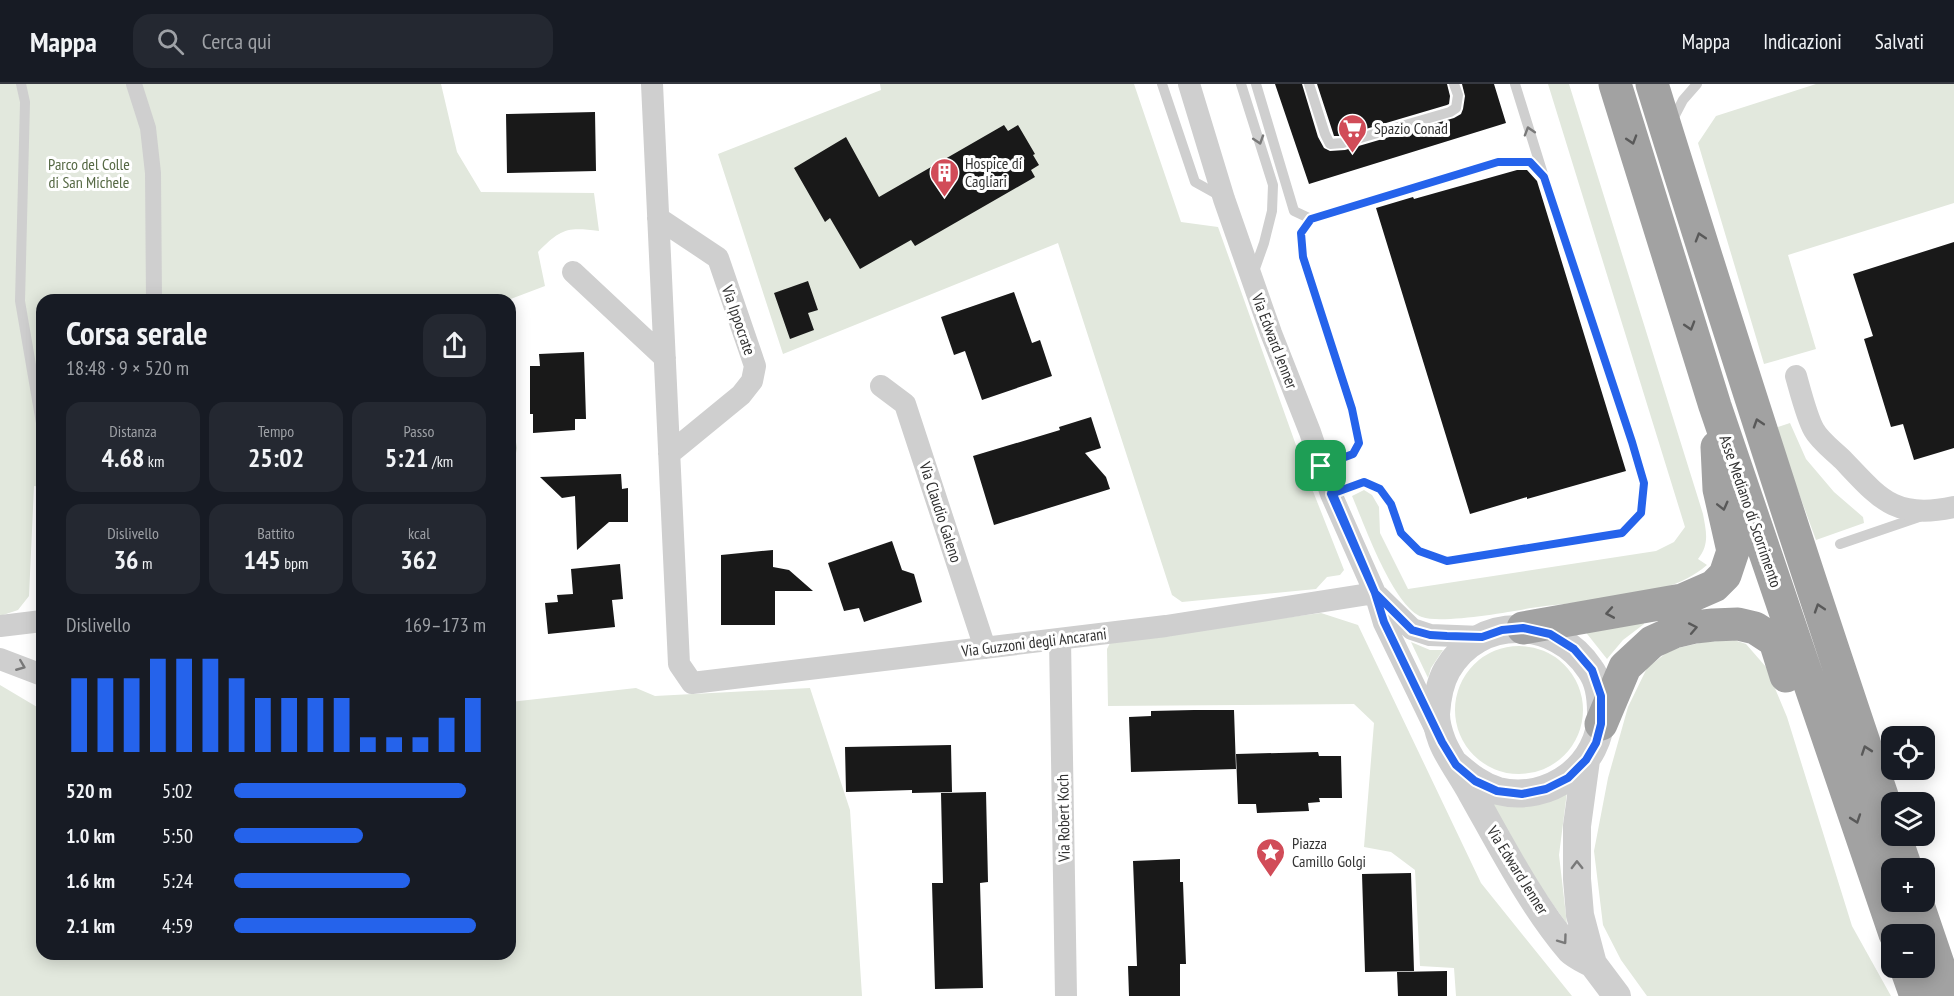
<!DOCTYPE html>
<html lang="it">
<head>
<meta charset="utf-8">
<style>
	:root { --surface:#171b24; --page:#242831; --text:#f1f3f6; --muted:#9ea1a6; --line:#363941; --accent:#2563eb }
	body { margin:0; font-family:"PT Sans Narrow",sans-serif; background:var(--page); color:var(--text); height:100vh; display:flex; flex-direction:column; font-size:22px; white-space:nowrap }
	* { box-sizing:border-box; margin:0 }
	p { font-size:20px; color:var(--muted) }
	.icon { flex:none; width:33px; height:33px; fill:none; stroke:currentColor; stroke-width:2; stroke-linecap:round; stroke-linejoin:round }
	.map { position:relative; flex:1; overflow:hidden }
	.side { position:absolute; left:36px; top:210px; width:480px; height:666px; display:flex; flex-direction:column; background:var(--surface); border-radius:18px; box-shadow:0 3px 15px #0003 }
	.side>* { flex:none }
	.fabs { position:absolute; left:1881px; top:642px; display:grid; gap:12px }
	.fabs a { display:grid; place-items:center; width:54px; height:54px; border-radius:12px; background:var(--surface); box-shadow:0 3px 15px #0003; font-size:30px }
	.pin { position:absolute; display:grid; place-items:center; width:51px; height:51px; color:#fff; margin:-26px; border-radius:12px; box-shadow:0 3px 9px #0006 }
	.round { display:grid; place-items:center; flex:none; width:63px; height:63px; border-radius:18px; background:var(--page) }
	.headline { display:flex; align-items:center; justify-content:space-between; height:102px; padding:0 30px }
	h1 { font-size:33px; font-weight:700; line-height:45px }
	.stats { display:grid; grid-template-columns:repeat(3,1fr); gap:9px; height:102px; padding:6px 30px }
	.stats div { display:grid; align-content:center; border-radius:15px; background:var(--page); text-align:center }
	.stats b { font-size:26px; font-weight:700 }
	.stats small { font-size:16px; font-weight:400 }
	.stats p { font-size:16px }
	.chart { height:168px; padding:12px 30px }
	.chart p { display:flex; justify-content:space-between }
	.chart svg { width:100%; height:108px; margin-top:6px; stroke:var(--accent); stroke-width:6 }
	ul { padding:0 30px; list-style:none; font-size:20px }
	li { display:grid; grid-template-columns:96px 72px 1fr; align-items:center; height:45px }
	li i { height:15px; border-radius:8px; background:var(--accent) }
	header { display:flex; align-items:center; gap:36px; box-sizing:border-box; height:84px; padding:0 30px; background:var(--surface); border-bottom:2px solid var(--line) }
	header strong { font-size:28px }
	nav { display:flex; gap:33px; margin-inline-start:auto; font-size:21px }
	.search { width:420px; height:54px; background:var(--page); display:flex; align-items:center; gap:15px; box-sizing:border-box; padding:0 21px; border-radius:18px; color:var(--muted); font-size:22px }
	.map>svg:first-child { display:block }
	.green { fill:#e2e8dd }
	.building { fill:#191919 }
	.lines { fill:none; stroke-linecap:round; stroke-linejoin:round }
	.service { stroke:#cfcfcf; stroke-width:10 }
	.pedestrian { stroke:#cfcfcf; stroke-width:16 }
	.minor { stroke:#cfcfcf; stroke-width:22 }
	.tertiary { stroke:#cfcfcf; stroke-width:28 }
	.trunk { stroke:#a2a2a2; stroke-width:33 }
	.oneway { stroke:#797979 }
	.oneway2 { stroke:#595959 }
	.route-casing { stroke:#fff; stroke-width:12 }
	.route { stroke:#2563eb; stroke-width:8 }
	.labels { text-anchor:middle; stroke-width:6; stroke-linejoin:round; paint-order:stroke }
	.poi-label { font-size:16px; fill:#323232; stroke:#fff; text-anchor:start }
	.park-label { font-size:16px; fill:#566944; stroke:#fff }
	.street-label { font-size:16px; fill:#323232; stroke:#fff }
</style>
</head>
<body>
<header>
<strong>Mappa</strong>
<div class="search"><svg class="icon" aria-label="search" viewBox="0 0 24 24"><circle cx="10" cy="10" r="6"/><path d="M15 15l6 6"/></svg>Cerca qui</div>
<nav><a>Mappa</a><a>Indicazioni</a><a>Salvati</a></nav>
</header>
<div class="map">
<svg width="1954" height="912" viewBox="0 0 1954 912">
	<rect width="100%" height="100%" fill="#fff"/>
	<path class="green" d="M 0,0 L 441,0 L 457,68 L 481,108 L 594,109 L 599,147 C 566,143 561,145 538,168 L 545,202 L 508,216 L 42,216 L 42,403 L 34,402 L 29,512 L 18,526 L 0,532 Z
		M 880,0 L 1134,0 L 1181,138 L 1218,143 L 1307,392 L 1344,486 L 1340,491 L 1327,493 L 1316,505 L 1182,518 L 1172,511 L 1058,159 L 783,270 L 718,70 L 881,6 Z
		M 1548,0 L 1569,0 L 1703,430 C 1706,447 1710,460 1698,475 L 1707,481 C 1694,492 1680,499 1663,504 C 1620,515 1575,518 1531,524 C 1509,528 1441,540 1422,533 C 1393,522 1365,442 1352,412 L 1364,406 L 1372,411 L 1379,423 L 1380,449 L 1408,505 L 1656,467 L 1674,458 L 1685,443 Z
		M 1816,0 L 1954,0 L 1954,119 L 1788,171 L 1816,265 L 1764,280 L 1698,59 L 1716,32 Z
		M 510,322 L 517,364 L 510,400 Z
		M 1790,339 L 1806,375 L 1834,408 L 1863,433 L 1864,439 L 1816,456 L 1775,344 Z
		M 1321,529 L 1358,541 L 1481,799 L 1572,912 L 1456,912 L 1454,884 L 1420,882 L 1415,786 L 1391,768 L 1364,763 L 1374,639 L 1354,620 L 1108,622 L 1107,565 L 1111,557 Z
		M 1644,538 L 1644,540 L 1623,556 L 1607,575 L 1584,546 Z
		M 1734,556 L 1746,560 L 1766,583 L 1787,633 L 1852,842 L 1891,912 L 1647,912 L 1621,876 L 1603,841 L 1594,767 L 1608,694 L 1628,623 L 1647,584 L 1670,566 L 1704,558 Z
		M 1411,558 L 1430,566 L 1443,566 L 1431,584 L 1428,594 Z
		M1455 626a64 64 0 1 1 128 0a64 64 0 1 1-128 0Z
		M 0,601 L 37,623 L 42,634 L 42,870 L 510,870 L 510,618 L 636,604 L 655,612 L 810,604 L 850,726 L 862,912 L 0,912 Z
		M 1567,708 L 1559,771 L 1567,840 L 1531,789 L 1485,712 Z"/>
	<path class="building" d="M 1275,0 L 1302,0 L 1318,53 L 1324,64 L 1330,67 L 1345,66 L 1454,34 L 1461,30 L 1463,25 L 1465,12 L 1462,0 L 1494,0 L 1506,39 L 1309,100 Z
		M 1317,0 L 1447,0 L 1450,12 L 1449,20 L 1447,21 L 1342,52 L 1334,52 Z
		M 595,28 L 596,87 L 507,89 L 506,30 Z
		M 1004,41 L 1008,47 L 1018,41 L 1035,70 L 1033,71 L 1039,81 L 1031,86 L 1035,93 L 915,162 L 911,156 L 860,185 L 830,134 L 825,138 L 794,84 L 846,53 L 879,113 Z
		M 1517,86 L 1527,86 L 1537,97 L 1626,387 L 1527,415 L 1527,413 L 1470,430 L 1376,124 L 1413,113 L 1414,115 Z
		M 1954,158 L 1954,364 L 1914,376 L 1903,340 L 1891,343 L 1864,255 L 1873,252 L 1853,190 Z
		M 808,197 L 818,226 L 808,229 L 814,246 L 790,255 L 774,209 Z
		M 1014,208 L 1032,259 L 1040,256 L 1052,292 L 982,316 L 965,267 L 954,271 L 941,233 Z
		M 584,268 L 586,335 L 575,335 L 575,346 L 533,349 L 533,330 L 530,330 L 530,282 L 540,282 L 539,270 Z
		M 1091,333 L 1101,364 L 1085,369 L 1106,393 L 1110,405 L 994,441 L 973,372 L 1060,346 L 1059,343 Z
		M 621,390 L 622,405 L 628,404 L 628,438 L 609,438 L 577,466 L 575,412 L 562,414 L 540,393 Z
		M 892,457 L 902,486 L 914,490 L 922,518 L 864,538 L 859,524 L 844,527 L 828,479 Z
		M 773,466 L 773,483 L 789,486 L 813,507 L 775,507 L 775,541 L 721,541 L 721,471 Z
		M 620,480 L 623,515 L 612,516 L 615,543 L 548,550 L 545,519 L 558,518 L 557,511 L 573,510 L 571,485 Z
		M 1194,626 L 1234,626 L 1236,685 L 1131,688 L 1129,633 L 1151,632 L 1151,627 Z
		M 951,661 L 952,708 L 912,709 L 912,706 L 846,708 L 845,663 Z
		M 1318,668 L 1319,672 L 1341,672 L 1342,714 L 1319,714 L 1320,718 L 1308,719 L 1309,727 L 1257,729 L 1256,720 L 1238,720 L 1236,670 Z
		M 986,708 L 988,798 L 980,799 L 983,904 L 935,905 L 932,799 L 943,799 L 941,709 Z
		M 1180,775 L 1180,798 L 1183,798 L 1186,880 L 1180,880 L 1180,912 L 1129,912 L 1128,882 L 1137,882 L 1133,777 Z
		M 1411,789 L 1414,887 L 1365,888 L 1362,790 Z
		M 1447,887 L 1447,912 L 1398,912 L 1397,888 Z"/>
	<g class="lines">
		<path class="service" d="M 21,0 L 25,18 L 20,217 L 42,345
			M 1162,0 L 1195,98 L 1222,113
			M 1241,0 L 1273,101 L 1272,127 L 1264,159 L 1253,190
			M 1256,0 L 1294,127 L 1311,135
			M 1309,0 L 1325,50 L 1330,60 L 1343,59 L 1450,28 L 1456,24 L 1458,11 L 1454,0
			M 1515,0 L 1543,90
			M 1671,39 L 1683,16 L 1697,0
			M 1321,382 L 1353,370 L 1359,359 L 1352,325 L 1303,173 L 1301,149 L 1311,135 L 1498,78 L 1530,78 L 1544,93 L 1632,358 L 1644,399 L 1641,429 L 1622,449 L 1447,477 L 1419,467 L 1401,449 L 1391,420 L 1380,405 L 1364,398 L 1331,410
			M 1840,460 L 1922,432"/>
		<path class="pedestrian" d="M 134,0 L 148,44 L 153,89 L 154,216"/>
		<path class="minor" d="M 652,0 L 679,580 L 692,599 L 1166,542 L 1375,509
			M 1189,0 L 1224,115 L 1271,249 L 1310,348 L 1331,410 L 1375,509 L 1384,539 L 1436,646
			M 658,134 L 718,174 L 755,282 L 752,297 L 741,311 L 669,370
			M 573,188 L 665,274
			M 1796,292 C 1800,306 1807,334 1814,346 C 1820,357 1834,367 1843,376 C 1880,415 1895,436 1954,423
			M 881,302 L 905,320 L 985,564
			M 1378,512 L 1412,545 L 1430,551 L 1482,553
			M 0,542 L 42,537
			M 1060,556 L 1066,912
			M 0,575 L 42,591"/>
		<path class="tertiary" d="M 1586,676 L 1577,742 L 1577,795 L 1580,831 L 1593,880 L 1617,912
			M 1456,681 C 1469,692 1481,702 1498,707 C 1549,720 1602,681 1601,628 C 1601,614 1599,597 1590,585 C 1556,533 1479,530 1447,586 C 1439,600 1437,615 1436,630 C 1436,638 1439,649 1442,657 C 1447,671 1463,693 1471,708 C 1501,761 1531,820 1570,866 C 1576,872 1586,876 1593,880"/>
		<path class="trunk" d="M 1615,0 L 1715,322 L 1895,850
			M 1652,0 C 1729,248 1808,495 1892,741
			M 1523,544 L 1682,516 L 1714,502 L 1725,491 L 1733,467 L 1719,405 L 1717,363
			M 1601,640 L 1625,583 L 1652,558 L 1674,548 L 1695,543 L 1713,541 L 1738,540 L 1755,544 L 1775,557 L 1786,592
			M 1895,752 L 1906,784
			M 1917,818 L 1949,912
			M 1906,884 L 1916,912"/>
	</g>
	<defs><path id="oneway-chevron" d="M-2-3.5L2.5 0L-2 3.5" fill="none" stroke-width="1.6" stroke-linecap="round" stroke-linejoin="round" transform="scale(1.5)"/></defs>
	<g class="oneway">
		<use href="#oneway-chevron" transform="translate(1529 47) rotate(-107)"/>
		<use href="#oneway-chevron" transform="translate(1259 56) rotate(72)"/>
		<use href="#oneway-chevron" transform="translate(21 582) rotate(22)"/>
		<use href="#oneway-chevron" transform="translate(1577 781) rotate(-91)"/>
		<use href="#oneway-chevron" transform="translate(1563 856) rotate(54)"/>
	</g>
	<g class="oneway2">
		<use href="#oneway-chevron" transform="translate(1632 56) rotate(73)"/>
		<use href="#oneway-chevron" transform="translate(1700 153) rotate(-107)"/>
		<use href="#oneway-chevron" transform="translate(1690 242) rotate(73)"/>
		<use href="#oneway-chevron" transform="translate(1758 339) rotate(-108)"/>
		<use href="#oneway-chevron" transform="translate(1723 422) rotate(76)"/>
		<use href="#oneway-chevron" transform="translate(1819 524) rotate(-108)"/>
		<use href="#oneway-chevron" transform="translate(1610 529) rotate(170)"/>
		<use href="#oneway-chevron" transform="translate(1693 544) rotate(-11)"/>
		<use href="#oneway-chevron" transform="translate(1866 666) rotate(-109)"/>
		<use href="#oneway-chevron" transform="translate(1856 735) rotate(71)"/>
	</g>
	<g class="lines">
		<defs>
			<path id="route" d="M 1321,382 L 1375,509 L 1412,546 L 1430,551 L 1447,552 L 1482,553 L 1502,546 L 1523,544 L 1550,550 L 1574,565 L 1592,586 L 1601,612 L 1601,640 L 1596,659 L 1586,676 L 1568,694 L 1546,705 L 1522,710 L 1497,707 L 1475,697 L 1456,681 L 1442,658 L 1384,538 L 1375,509 L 1331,410 L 1364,398 L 1380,405 L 1391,420 L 1401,449 L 1419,467 L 1447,477 L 1622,449 L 1641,429 L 1644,399 L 1632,358 L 1544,93 L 1530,78 L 1498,78 L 1311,135 L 1301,149 L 1303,173 L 1352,325 L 1359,359 L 1353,370 L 1321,382"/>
		</defs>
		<use href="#route" class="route-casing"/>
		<use href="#route" class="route"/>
	</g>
	<defs>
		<symbol id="supermarket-pin" viewBox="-11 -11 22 30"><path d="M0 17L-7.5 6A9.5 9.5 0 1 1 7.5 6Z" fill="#d14c58" stroke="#fff"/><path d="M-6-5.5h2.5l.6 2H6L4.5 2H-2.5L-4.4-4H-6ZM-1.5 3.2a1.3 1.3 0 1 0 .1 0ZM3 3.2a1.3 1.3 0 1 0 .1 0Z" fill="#fff"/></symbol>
		<symbol id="building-pin" viewBox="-11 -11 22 30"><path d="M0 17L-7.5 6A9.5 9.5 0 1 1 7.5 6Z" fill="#d14c58" stroke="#fff"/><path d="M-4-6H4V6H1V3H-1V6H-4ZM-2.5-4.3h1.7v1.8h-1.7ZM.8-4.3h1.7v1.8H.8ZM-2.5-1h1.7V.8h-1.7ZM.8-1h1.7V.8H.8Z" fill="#fff"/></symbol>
		<symbol id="sight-pin" viewBox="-11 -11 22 30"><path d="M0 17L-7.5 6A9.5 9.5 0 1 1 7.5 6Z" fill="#d14c58" stroke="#fff"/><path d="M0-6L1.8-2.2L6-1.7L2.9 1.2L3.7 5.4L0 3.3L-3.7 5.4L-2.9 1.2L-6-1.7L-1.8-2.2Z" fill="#fff"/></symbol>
	</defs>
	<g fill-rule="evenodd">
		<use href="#supermarket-pin" x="1336" y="28" width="33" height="45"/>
		<use href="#building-pin" x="928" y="72" width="33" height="45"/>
		<use href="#sight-pin" x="1254" y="752" width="33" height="45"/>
	</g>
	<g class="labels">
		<g class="poi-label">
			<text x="1374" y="50">Spazio Conad</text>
			<text x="965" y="85">Hospice di<tspan x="965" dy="18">Cagliari</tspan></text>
			<text x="1292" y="765">Piazza<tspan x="1292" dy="18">Camillo Golgi</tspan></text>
		</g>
		<g class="park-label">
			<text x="89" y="86">Parco del Colle<tspan x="89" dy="18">di San Michele</tspan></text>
		</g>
		<g class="street-label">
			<text transform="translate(739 236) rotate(71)" y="6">Via Ippocrate</text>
			<text transform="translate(1275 257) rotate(69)" y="6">Via Edward Jenner</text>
			<text transform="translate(1751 427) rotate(71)" y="6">Asse Mediano di Scorrimento</text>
			<text transform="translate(941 428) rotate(72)" y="6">Via Claudio Galeno</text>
			<text transform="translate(1034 558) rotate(-7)" y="6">Via Guzzoni degli Ancarani</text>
			<text transform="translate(1063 734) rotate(-91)" y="6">Via Robert Koch</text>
			<text transform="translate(1518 786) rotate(58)" y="6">Via Edward Jenner</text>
		</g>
	</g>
</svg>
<div class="fabs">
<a><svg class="icon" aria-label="locate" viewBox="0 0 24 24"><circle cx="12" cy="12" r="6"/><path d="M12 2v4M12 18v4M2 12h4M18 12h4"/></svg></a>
<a><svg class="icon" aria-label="layers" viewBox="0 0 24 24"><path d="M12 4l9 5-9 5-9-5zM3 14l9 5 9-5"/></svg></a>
<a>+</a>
<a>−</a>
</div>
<div class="pin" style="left:1321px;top:382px;background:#1e9e55"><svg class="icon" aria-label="arrive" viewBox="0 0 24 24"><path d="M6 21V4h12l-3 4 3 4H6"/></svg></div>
<section class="side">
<div class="headline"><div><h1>Corsa serale</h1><p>18:48 · 9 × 520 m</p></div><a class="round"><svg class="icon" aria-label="share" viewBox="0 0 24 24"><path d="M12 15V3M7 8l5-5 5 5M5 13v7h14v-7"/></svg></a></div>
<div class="stats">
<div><p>Distanza</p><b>4.68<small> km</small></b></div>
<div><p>Tempo</p><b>25:02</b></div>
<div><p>Passo</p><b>5:21<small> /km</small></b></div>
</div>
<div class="stats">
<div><p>Dislivello</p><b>36<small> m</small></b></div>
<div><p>Battito</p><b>145<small> bpm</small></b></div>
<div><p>kcal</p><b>362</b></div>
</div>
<div class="chart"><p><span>Dislivello</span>169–173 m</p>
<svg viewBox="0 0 160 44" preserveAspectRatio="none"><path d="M5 44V14M15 44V14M25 44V14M35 44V6M45 44V6M55 44V6M65 44V14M75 44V22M85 44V22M95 44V22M105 44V22M115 44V38M125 44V38M135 44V38M145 44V30M155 44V22"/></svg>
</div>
<ul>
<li><b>520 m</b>5:02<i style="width:92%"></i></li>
<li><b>1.0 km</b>5:50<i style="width:51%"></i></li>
<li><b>1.6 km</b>5:24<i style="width:70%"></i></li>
<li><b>2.1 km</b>4:59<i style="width:96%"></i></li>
</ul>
</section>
</div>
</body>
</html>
